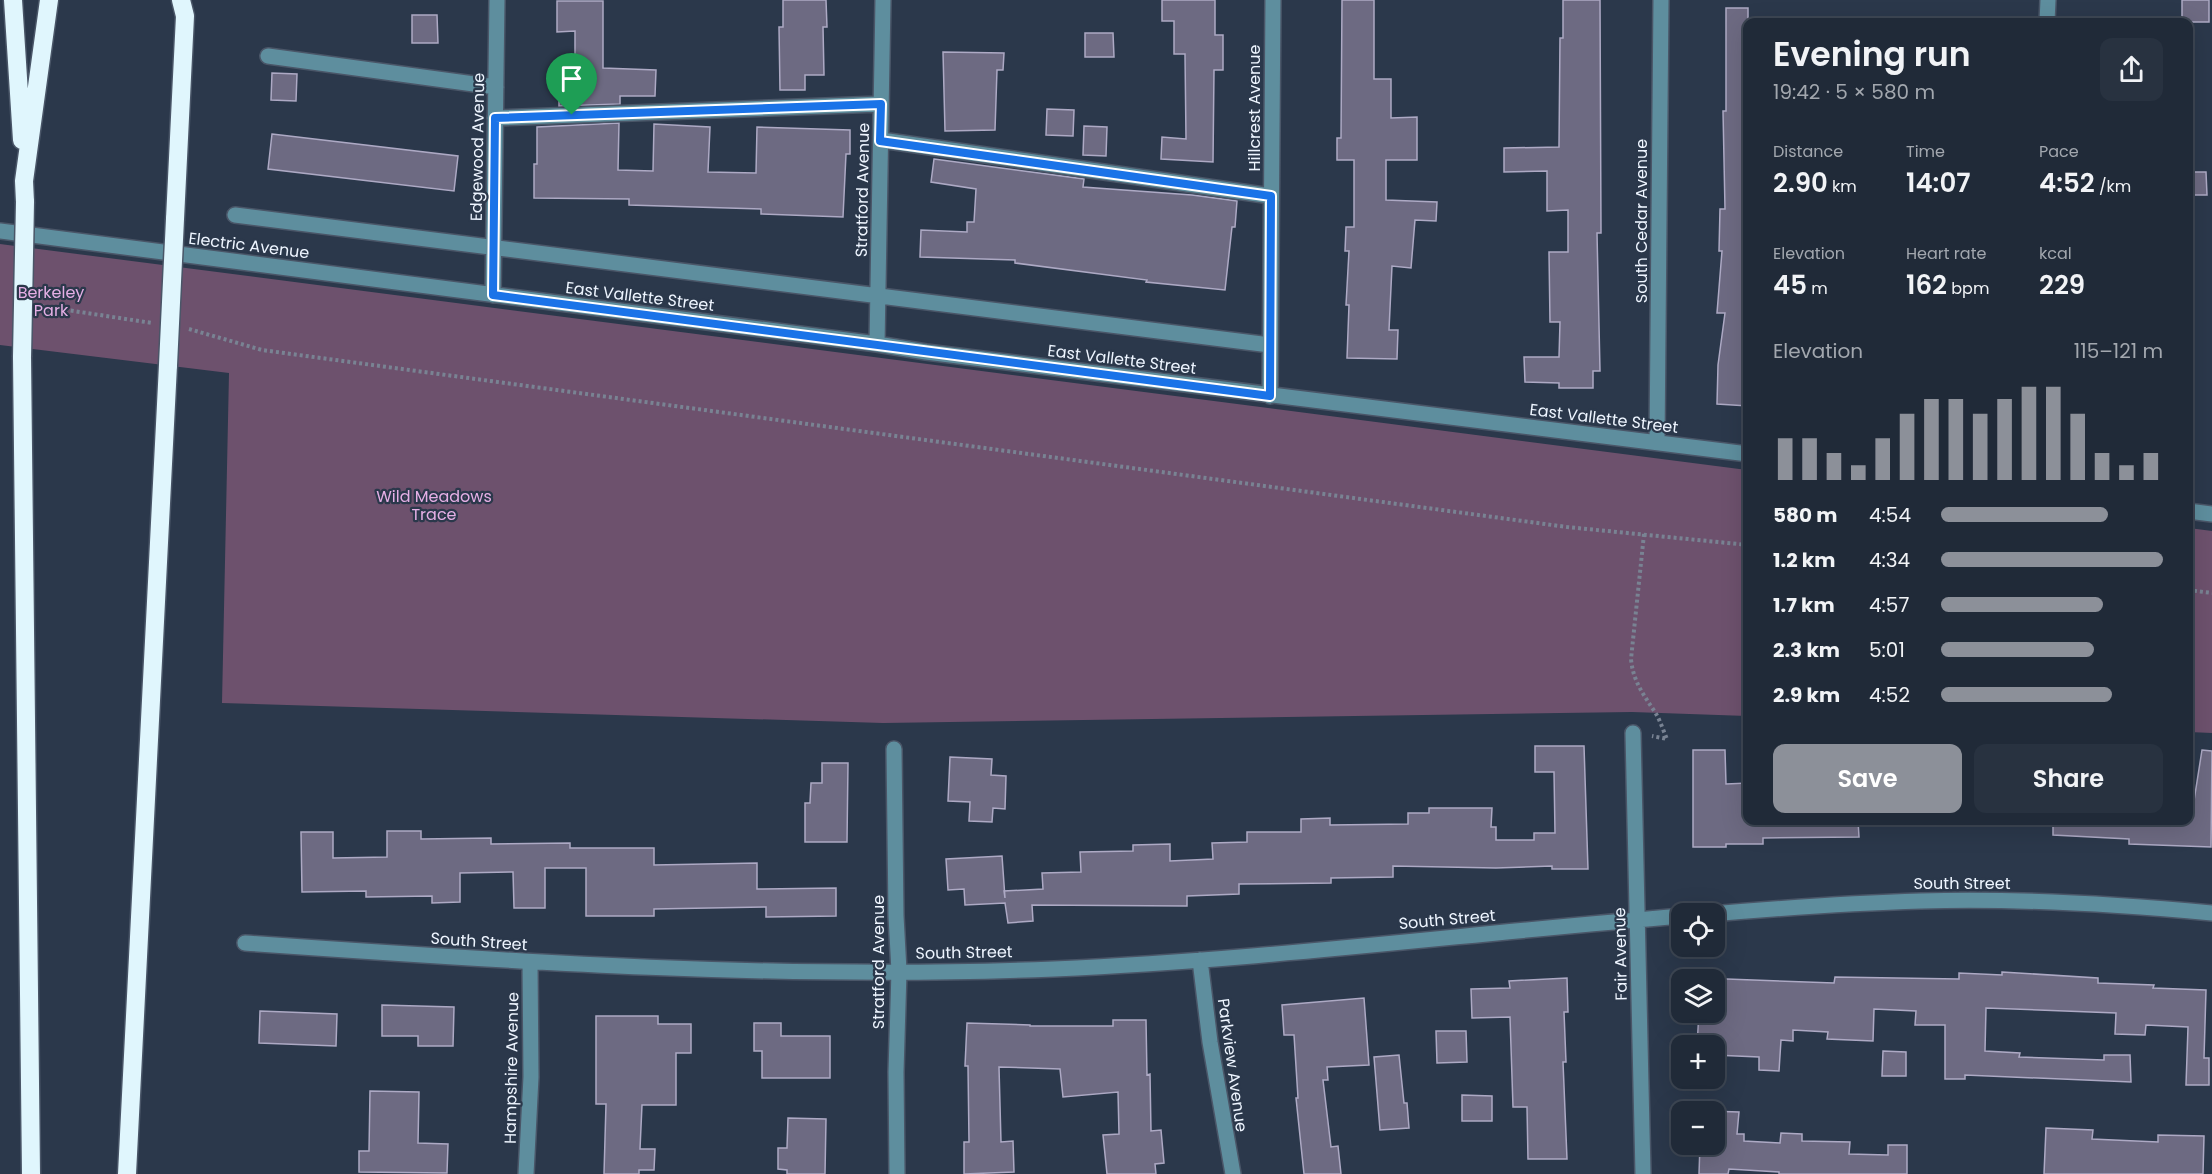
<!DOCTYPE html>
<html lang="en">
<head>
<meta charset="utf-8">
<style>
	:root { --surface:#202a38; --page:#283240; --text:#f1f3f6; --muted:#a2a7ae; --line:#3d4653; --accent:#8c9099 }
	body { margin:0; font-family:Poppins,sans-serif; background:var(--page); color:var(--text); height:100vh; display:flex; flex-direction:column; font-size:22px; white-space:nowrap }
	* { box-sizing:border-box; margin:0 }
	p { font-size:20px; color:var(--muted) }
	.icon { flex:none; width:33px; height:33px; fill:none; stroke:currentColor; stroke-width:2; stroke-linecap:round; stroke-linejoin:round }
	.map { position:relative; flex:1; overflow:hidden }
	.panel { position:absolute; left:1743px; top:18px; width:450px; height:807px; display:flex; flex-direction:column; background:var(--surface); border-radius:12px; box-shadow:0 6px 24px #0002,0 0 0 2px var(--line) }
	.panel>* { flex:none }
	.fabs { position:absolute; left:1671px; top:903px; display:grid; gap:12px }
	.fabs a { display:grid; place-items:center; width:54px; height:54px; border-radius:12px; background:var(--surface); box-shadow:0 6px 24px #0002,0 0 0 2px var(--line); font-size:30px }
	.pin { position:absolute; display:grid; place-items:center; width:51px; height:51px; color:#fff; margin:-62px -26px; border-radius:50% 50% 50% 0; rotate:-45deg; box-shadow:0 0 6px #0007 }
	.pin .icon { rotate:45deg }
	.round { display:grid; place-items:center; flex:none; width:63px; height:63px; border-radius:12px; background:var(--page) }
	.head { display:flex; align-items:center; justify-content:space-between; height:102px; padding:0 30px }
	h1 { font-size:33px; font-weight:600; line-height:45px }
	.metrics { display:grid; grid-template-columns:repeat(3,1fr); gap:9px; height:102px; padding:6px 30px }
	.metrics div { display:grid; align-content:center }
	.metrics b { font-size:26px; font-weight:600 }
	.metrics small { font-size:16px; font-weight:400 }
	.metrics p { font-size:16px }
	.chart { height:168px; padding:12px 30px }
	.chart p { display:flex; justify-content:space-between }
	.chart svg { width:100%; height:108px; margin-top:6px; stroke:var(--accent); stroke-width:6 }
	.action { display:flex; gap:12px; margin-top:auto; padding:12px 30px }
	.action a { flex:1; height:69px; border-radius:12px; background:var(--accent); color:#fff; font-size:24px; font-weight:600; line-height:69px; text-align:center }
	.action a+a { background:var(--page); color:var(--text) }
	ul { padding:0 30px; list-style:none; font-size:20px }
	li { display:grid; grid-template-columns:96px 72px 1fr; align-items:center; height:45px }
	li i { height:15px; border-radius:8px; background:var(--accent) }
	.map>svg:first-child { display:block }
	.green { fill:#6d516d }
	.building { fill:#6d6a82; stroke:#ada9c4; stroke-width:1.5 }
	.lines { fill:none; stroke-linecap:round; stroke-linejoin:round }
	.minor-casing { stroke:#4a5668; stroke-width:18 }
	.highway-casing { stroke:#4a5668; stroke-width:21 }
	.path { stroke:#798393; stroke-width:4; stroke-dasharray:3 3; stroke-linecap:butt }
	.minor { stroke:#5e8e9e; stroke-width:15 }
	.highway { stroke:#e0f6fd; stroke-width:18 }
	.highway-bridge-casing { stroke:#4a5668; stroke-width:21; stroke-linecap:butt }
	.highway-bridge { stroke:#e0f6fd; stroke-width:18 }
	.route-casing { stroke:#fff; stroke-width:12 }
	.route { stroke:#1a73e8; stroke-width:8 }
	.labels { text-anchor:middle; stroke-width:4.5; stroke-linejoin:round; paint-order:stroke }
	.street-label { font-size:16px; fill:#eef5ff; stroke:#2b384b }
	.park-label { font-size:16px; fill:#e5afe5; stroke:#2b384b }
</style>
</head>
<body>
<div class="map">
<svg width="2212" height="1174" viewBox="0 0 2212 1174">
	<rect width="100%" height="100%" fill="#2b384b"/>
	<path class="green" d="M 0,244 L 1747,470 L 1747,716 L 1632,712 L 883,723 L 222,703 L 229,373 L 0,345 Z
		M 2189,528 L 2212,531 L 2212,733 L 2189,732 Z"/>
	<path class="building" d="M 783,0 L 826,0 L 827,27 L 823,27 L 824,75 L 805,75 L 805,90 L 780,90 L 779,27 L 783,27 Z
		M 1162,0 L 1215,0 L 1215,35 L 1223,35 L 1223,70 L 1214,70 L 1213,162 L 1161,159 L 1162,137 L 1186,139 L 1185,54 L 1174,54 L 1174,21 L 1162,21 Z
		M 1342,0 L 1374,0 L 1374,79 L 1391,79 L 1391,118 L 1417,117 L 1417,160 L 1386,160 L 1386,200 L 1437,202 L 1436,221 L 1415,220 L 1411,268 L 1392,266 L 1389,330 L 1398,330 L 1397,359 L 1347,358 L 1349,305 L 1346,305 L 1349,251 L 1345,251 L 1346,227 L 1354,227 L 1354,160 L 1337,160 L 1337,138 L 1341,138 Z
		M 1563,0 L 1600,0 L 1601,233 L 1597,233 L 1600,371 L 1593,371 L 1593,388 L 1559,388 L 1559,383 L 1525,382 L 1524,357 L 1559,357 L 1560,322 L 1550,322 L 1549,252 L 1568,252 L 1568,210 L 1547,211 L 1547,171 L 1504,172 L 1504,148 L 1559,147 L 1560,38 L 1563,38 Z
		M 2182,0 L 2209,0 L 2209,22 L 2182,22 Z
		M 557,1 L 603,1 L 603,68 L 656,70 L 655,96 L 620,96 L 620,104 L 559,106 L 559,68 L 575,69 L 575,31 L 557,32 Z
		M 1726,8 L 1748,8 L 1748,406 L 1717,404 L 1718,365 L 1725,313 L 1717,313 L 1722,251 L 1719,251 L 1720,209 L 1725,209 L 1723,111 L 1726,111 Z
		M 412,15 L 437,15 L 438,43 L 412,43 Z
		M 1085,33 L 1113,33 L 1114,57 L 1085,57 Z
		M 943,52 L 1004,53 L 1003,70 L 997,70 L 995,130 L 945,131 Z
		M 272,73 L 297,74 L 296,101 L 271,100 Z
		M 1047,109 L 1074,110 L 1073,136 L 1046,135 Z
		M 619,123 L 618,170 L 653,171 L 654,124 L 710,127 L 708,172 L 756,173 L 757,127 L 850,130 L 850,154 L 846,154 L 843,217 L 761,214 L 761,209 L 629,205 L 629,199 L 534,198 L 534,164 L 537,164 L 537,127 Z
		M 1084,126 L 1107,127 L 1106,156 L 1083,155 Z
		M 272,134 L 458,156 L 454,191 L 268,169 Z
		M 934,159 L 1084,179 L 1083,187 L 1192,195 L 1237,201 L 1235,227 L 1232,227 L 1225,290 L 1146,282 L 1147,280 L 1015,263 L 1015,260 L 920,257 L 921,230 L 967,232 L 967,222 L 974,222 L 976,189 L 931,182 Z
		M 2188,172 L 2206,172 L 2207,195 L 2188,195 Z
		M 1535,746 L 1584,746 L 1588,869 L 1552,869 L 1552,866 L 1496,868 L 1393,866 L 1393,877 L 1331,878 L 1331,883 L 1239,884 L 1239,894 L 1187,896 L 1187,906 L 1032,905 L 1033,921 L 1008,923 L 1005,903 L 965,905 L 964,889 L 948,890 L 946,859 L 1002,856 L 1005,898 L 1004,891 L 1043,889 L 1042,873 L 1081,872 L 1080,852 L 1133,851 L 1133,845 L 1170,844 L 1170,861 L 1213,859 L 1212,843 L 1247,842 L 1247,832 L 1301,832 L 1301,819 L 1330,818 L 1330,825 L 1408,824 L 1408,813 L 1429,813 L 1429,808 L 1492,808 L 1491,827 L 1496,827 L 1496,840 L 1534,840 L 1534,833 L 1555,833 L 1554,772 L 1535,772 Z
		M 1693,750 L 1725,750 L 1726,784 L 1748,783 L 1748,820 L 1858,820 L 1859,837 L 1763,838 L 1763,844 L 1726,844 L 1726,847 L 1693,847 Z
		M 2202,750 L 2212,751 L 2211,847 L 2129,844 L 2129,839 L 2053,835 L 2053,820 L 2188,820 L 2188,807 L 2193,807 Z
		M 950,757 L 992,759 L 991,775 L 1006,776 L 1005,809 L 993,808 L 992,822 L 969,821 L 970,802 L 948,801 Z
		M 822,763 L 848,763 L 847,842 L 805,842 L 805,803 L 810,803 L 811,783 L 822,783 Z
		M 387,831 L 421,831 L 421,839 L 491,838 L 491,844 L 570,843 L 570,848 L 654,848 L 654,865 L 757,863 L 757,889 L 836,888 L 836,916 L 766,917 L 766,907 L 654,909 L 654,916 L 586,916 L 586,868 L 545,868 L 545,908 L 514,908 L 513,872 L 460,873 L 460,902 L 432,903 L 432,896 L 366,897 L 366,891 L 302,892 L 301,832 L 333,832 L 333,858 L 387,857 Z
		M 2002,972 L 2098,978 L 2098,983 L 2154,985 L 2153,988 L 2206,990 L 2204,1058 L 2209,1058 L 2209,1085 L 2186,1085 L 2188,1027 L 2146,1025 L 2145,1035 L 2115,1034 L 2116,1013 L 1986,1008 L 1985,1051 L 2020,1053 L 2019,1057 L 2104,1060 L 2104,1055 L 2130,1055 L 2131,1082 L 1965,1075 L 1965,1079 L 1945,1079 L 1945,1025 L 1915,1025 L 1916,1011 L 1874,1009 L 1873,1041 L 1827,1039 L 1828,1032 L 1793,1030 L 1793,1041 L 1781,1040 L 1779,1071 L 1759,1070 L 1759,1057 L 1714,1055 L 1714,1046 L 1697,1046 L 1699,1012 L 1714,1012 L 1714,980 L 1700,978 L 1834,983 L 1835,977 L 1959,979 L 1959,973 L 2002,975 Z
		M 1567,978 L 1568,1012 L 1564,1012 L 1566,1062 L 1563,1062 L 1567,1159 L 1528,1159 L 1527,1107 L 1513,1107 L 1510,1017 L 1472,1018 L 1471,989 L 1510,988 L 1509,981 Z
		M 1364,998 L 1369,1065 L 1327,1067 L 1328,1080 L 1323,1080 L 1331,1147 L 1338,1146 L 1341,1174 L 1304,1174 L 1296,1098 L 1298,1098 L 1294,1035 L 1284,1035 L 1282,1005 Z
		M 382,1005 L 454,1007 L 453,1046 L 418,1046 L 418,1036 L 382,1036 Z
		M 260,1011 L 337,1014 L 336,1046 L 259,1043 Z
		M 596,1016 L 658,1016 L 658,1024 L 691,1024 L 691,1053 L 676,1053 L 676,1105 L 642,1105 L 640,1149 L 655,1149 L 654,1170 L 639,1170 L 639,1174 L 604,1174 L 606,1104 L 596,1104 Z
		M 1113,1020 L 1146,1020 L 1147,1075 L 1150,1074 L 1151,1131 L 1161,1130 L 1164,1163 L 1155,1164 L 1156,1174 L 1107,1174 L 1103,1135 L 1119,1134 L 1118,1092 L 1063,1097 L 1060,1069 L 999,1067 L 1001,1142 L 1013,1141 L 1014,1172 L 964,1174 L 964,1142 L 969,1142 L 968,1066 L 965,1066 L 967,1023 L 1030,1025 L 1030,1026 L 1113,1026 Z
		M 754,1023 L 781,1023 L 781,1036 L 830,1036 L 830,1078 L 762,1078 L 762,1051 L 754,1051 Z
		M 1436,1031 L 1466,1031 L 1467,1062 L 1437,1063 Z
		M 1883,1051 L 1906,1052 L 1906,1076 L 1882,1076 Z
		M 1399,1055 L 1404,1103 L 1407,1103 L 1409,1128 L 1380,1130 L 1374,1057 Z
		M 370,1091 L 419,1092 L 418,1143 L 448,1144 L 447,1173 L 359,1172 L 359,1151 L 369,1151 Z
		M 1462,1095 L 1492,1096 L 1492,1121 L 1462,1121 Z
		M 1707,1111 L 1739,1112 L 1737,1134 L 1744,1134 L 1744,1141 L 1780,1143 L 1781,1133 L 1802,1134 L 1802,1141 L 1850,1142 L 1849,1154 L 1888,1155 L 1888,1145 L 1907,1145 L 1907,1174 L 1779,1174 L 1779,1172 L 1729,1169 L 1728,1174 L 1699,1174 L 1700,1144 L 1714,1144 L 1714,1112 Z
		M 788,1118 L 826,1119 L 825,1174 L 787,1174 L 787,1170 L 778,1169 L 778,1148 L 787,1148 Z
		M 2046,1128 L 2093,1130 L 2092,1139 L 2158,1142 L 2158,1135 L 2204,1136 L 2203,1174 L 2044,1174 Z"/>
	<g class="lines">
		<defs>
			<path id="minor" d="M 2047,22 L 2048,0
				M 268,56 L 496,87
				M 495,118 L 881,104
				M 881,140 L 1271,196
				M 235,215 L 1270,345
				M 0,231 L 877,344 L 926,352 L 1748,454
				M 493,295 L 497,0
				M 877,344 L 883,0
				M 1270,396 L 1273,0
				M 1657,442 L 1661,0
				M 2188,511 L 2212,514
				M 1633,733 L 1643,1174
				M 894,749 L 896,916 L 899,971 L 896,1072 L 897,1174
				M 1711,914 C 1781,908 1851,903 1921,901 C 2018,898 2115,904 2212,913
				M 245,943 C 514,962 785,980 1054,969 C 1264,960 1472,933 1682,916
				M 1200,960 L 1210,1042 L 1233,1174
				M 526,1174 L 531,1077 L 530,963"/>
			<path id="highway" d="M 13,0 L 22,140
				M 25,202 L 24,181 L 49,0
				M 175,219 L 185,16 L 181,0
				M 22,357 L 31,1174
				M 127,1174 L 168,365"/>
		</defs>
		<use href="#minor" class="minor-casing"/>
		<use href="#highway" class="highway-casing"/>
		<path class="path" d="M 41,306 L 152,323
			M 189,329 L 262,350 L 1567,527 L 1748,545
			M 1644,534 L 1631,659 C 1633,681 1643,694 1655,712 C 1660,720 1663,730 1667,739 L 1652,736
			M 2188,590 L 2212,593"/>
		<use href="#minor" class="minor"/>
		<use href="#highway" class="highway"/>
		<defs>
			<path id="highway-bridge" d="M 22,357 L 25,202
				M 168,365 L 175,219"/>
		</defs>
		<use href="#highway-bridge" class="highway-bridge-casing"/>
		<use href="#highway-bridge" class="highway-bridge"/>
	</g>
	<g class="lines">
		<defs>
			<path id="route" d="M 881,104 L 880,141 L 1271,196 L 1270,396 L 493,295 L 495,118 Z"/>
		</defs>
		<use href="#route" class="route-casing"/>
		<use href="#route" class="route"/>
	</g>
	<g class="labels">
		<g class="street-label">
			<text transform="translate(1254 108) rotate(-90)" y="6">Hillcrest Avenue</text>
			<text transform="translate(477 147) rotate(-89)" y="6">Edgewood Avenue</text>
			<text transform="translate(862 190) rotate(-89)" y="6">Stratford Avenue</text>
			<text transform="translate(1641 221) rotate(-90)" y="6">South Cedar Avenue</text>
			<text transform="translate(249 245) rotate(7)" y="6">Electric Avenue</text>
			<text transform="translate(640 296) rotate(7)" y="6">East Vallette Street</text>
			<text transform="translate(1122 359) rotate(7)" y="6">East Vallette Street</text>
			<text transform="translate(1604 418) rotate(7)" y="6">East Vallette Street</text>
			<text x="1962" y="889">South Street</text>
			<text transform="translate(1447 919) rotate(-5)" y="6">South Street</text>
			<text transform="translate(479 941) rotate(4)" y="6">South Street</text>
			<text transform="translate(964 952) rotate(-1)" y="6">South Street</text>
			<text transform="translate(1620 954) rotate(-91)" y="6">Fair Avenue</text>
			<text transform="translate(878 962) rotate(-90)" y="6">Stratford Avenue</text>
			<text transform="translate(1233 1065) rotate(82)" y="6">Parkview Avenue</text>
			<text transform="translate(511 1068) rotate(-89)" y="6">Hampshire Avenue</text>
		</g>
		<g class="park-label">
			<text x="51" y="298">Berkeley<tspan x="51" dy="18">Park</tspan></text>
			<text x="434" y="502">Wild Meadows<tspan x="434" dy="18">Trace</tspan></text>
		</g>
	</g>
</svg>
<div class="fabs">
<a><svg class="icon" aria-label="locate" viewBox="0 0 24 24"><circle cx="12" cy="12" r="6"/><path d="M12 2v4M12 18v4M2 12h4M18 12h4"/></svg></a>
<a><svg class="icon" aria-label="layers" viewBox="0 0 24 24"><path d="M12 4l9 5-9 5-9-5zM3 14l9 5 9-5"/></svg></a>
<a>+</a>
<a>−</a>
</div>
<div class="pin" style="left:572px;top:115px;background:#1e9e55"><svg class="icon" aria-label="arrive" viewBox="0 0 24 24"><path d="M6 21V4h12l-3 4 3 4H6"/></svg></div>
<section class="panel">
<div class="head"><div><h1>Evening run</h1><p>19:42 · 5 × 580 m</p></div><a class="round"><svg class="icon" aria-label="share" viewBox="0 0 24 24"><path d="M12 15V3M7 8l5-5 5 5M5 13v7h14v-7"/></svg></a></div>
<div class="metrics">
<div><p>Distance</p><b>2.90<small> km</small></b></div>
<div><p>Time</p><b>14:07</b></div>
<div><p>Pace</p><b>4:52<small> /km</small></b></div>
</div>
<div class="metrics">
<div><p>Elevation</p><b>45<small> m</small></b></div>
<div><p>Heart rate</p><b>162<small> bpm</small></b></div>
<div><p>kcal</p><b>229</b></div>
</div>
<div class="chart"><p><span>Elevation</span>115–121 m</p>
<svg viewBox="0 0 160 44" preserveAspectRatio="none"><path d="M5 44V27M15 44V27M25 44V33M35 44V38M45 44V27M55 44V17M65 44V11M75 44V11M85 44V17M95 44V11M105 44V6M115 44V6M125 44V17M135 44V33M145 44V38M155 44V33"/></svg>
</div>
<ul>
<li><b>580 m</b>4:54<i style="width:75%"></i></li>
<li><b>1.2 km</b>4:34<i style="width:100%"></i></li>
<li><b>1.7 km</b>4:57<i style="width:73%"></i></li>
<li><b>2.3 km</b>5:01<i style="width:69%"></i></li>
<li><b>2.9 km</b>4:52<i style="width:77%"></i></li>
</ul>
<div class="action"><a>Save</a><a>Share</a></div>
</section>
</div>
</body>
</html>
